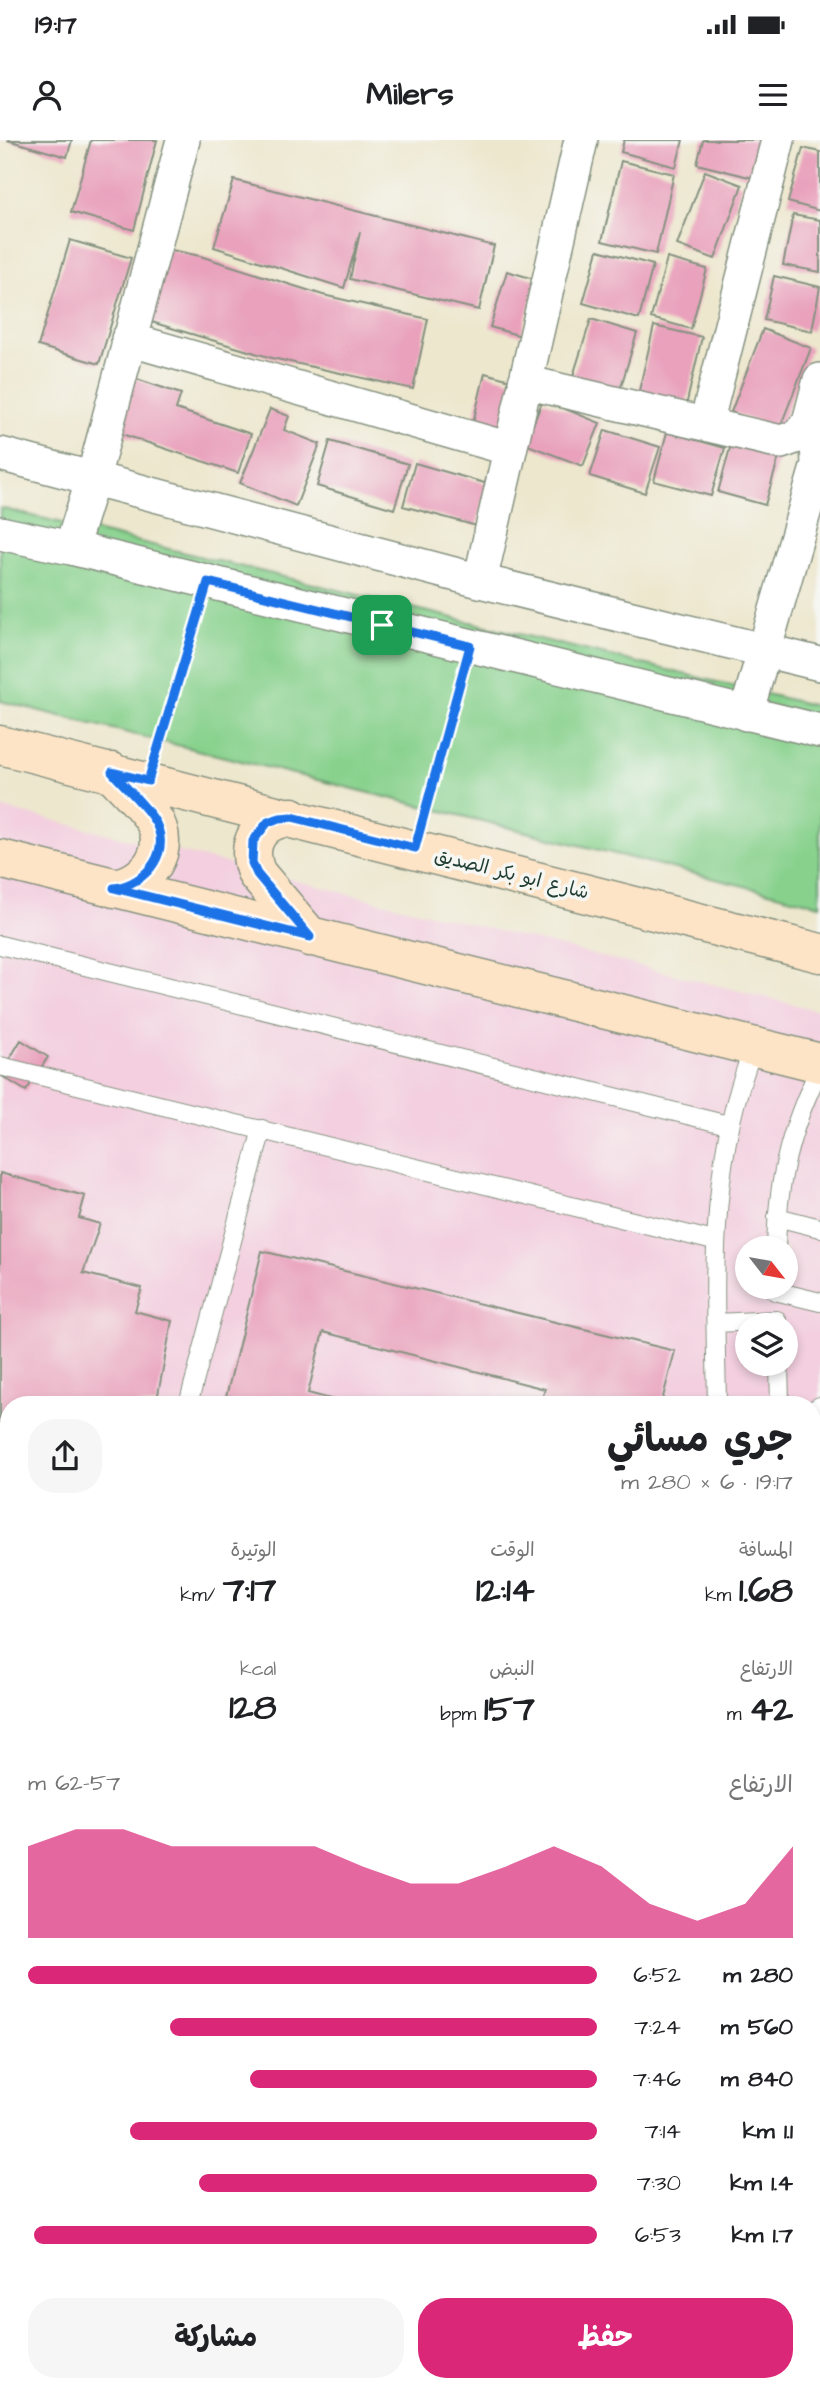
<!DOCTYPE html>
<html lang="ar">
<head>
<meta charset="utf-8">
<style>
	:root { --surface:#fff; --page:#f6f6f6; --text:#202124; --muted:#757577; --accent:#db2777 }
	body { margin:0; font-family:"Architects Daughter","Playpen Sans Arabic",sans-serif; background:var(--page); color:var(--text); direction:rtl; height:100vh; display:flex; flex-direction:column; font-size:26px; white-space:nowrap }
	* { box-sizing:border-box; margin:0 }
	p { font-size:23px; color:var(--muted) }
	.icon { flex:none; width:38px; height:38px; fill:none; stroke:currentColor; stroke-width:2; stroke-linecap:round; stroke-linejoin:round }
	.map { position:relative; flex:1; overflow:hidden; direction:ltr }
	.details { position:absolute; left:0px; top:1256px; width:821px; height:996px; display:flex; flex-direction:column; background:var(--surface); border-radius:28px 28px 0 0; box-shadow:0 4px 10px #0003; direction:rtl }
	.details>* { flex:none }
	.needle { width:46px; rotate:121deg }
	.controls { position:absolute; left:735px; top:1096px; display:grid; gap:14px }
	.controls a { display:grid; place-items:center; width:63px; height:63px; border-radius:50%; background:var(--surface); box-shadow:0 4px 10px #0003; font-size:35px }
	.pin { position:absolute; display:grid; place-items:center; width:60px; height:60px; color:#fff; margin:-30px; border-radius:14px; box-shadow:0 4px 10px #0006 }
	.round { display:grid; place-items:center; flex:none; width:74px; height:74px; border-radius:28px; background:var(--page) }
	.headline { display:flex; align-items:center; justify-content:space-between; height:119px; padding:0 28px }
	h1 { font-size:38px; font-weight:700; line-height:52px }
	.metrics { display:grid; grid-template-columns:repeat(3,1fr); gap:10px; height:119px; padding:7px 28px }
	.metrics div { display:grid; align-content:center }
	.metrics b { font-size:35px; font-weight:700 }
	.metrics small { font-size:19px; font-weight:400 }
	.metrics p { font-size:19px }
	.chart { height:196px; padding:14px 28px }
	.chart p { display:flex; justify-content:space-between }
	.chart svg { width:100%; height:126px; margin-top:7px; fill:var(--accent); opacity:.7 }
	.primary-button { display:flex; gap:14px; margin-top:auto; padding:14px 28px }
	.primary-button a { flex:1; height:80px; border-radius:28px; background:var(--accent); color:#fff; font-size:28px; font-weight:700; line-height:80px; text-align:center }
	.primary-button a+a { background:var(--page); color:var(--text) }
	ul { padding:0 28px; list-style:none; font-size:23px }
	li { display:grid; grid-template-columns:112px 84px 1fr; align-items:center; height:52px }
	li i { height:18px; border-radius:9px; background:var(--accent) }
	.status { display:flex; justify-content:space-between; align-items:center; height:49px; padding:0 35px; background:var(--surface); direction:ltr }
	.status svg { height:19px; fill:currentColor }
	header { display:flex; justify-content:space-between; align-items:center; height:91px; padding:0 28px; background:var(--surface); font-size:32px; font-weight:700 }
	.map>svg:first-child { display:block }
	.built { fill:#f3cfdf; fill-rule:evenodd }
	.green { fill:#88d18d; stroke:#548760; stroke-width:2 }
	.building { fill:#e9a1bc }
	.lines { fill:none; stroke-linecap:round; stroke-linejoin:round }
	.lane-casing { stroke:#869281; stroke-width:20 }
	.street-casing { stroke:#869281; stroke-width:36 }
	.secondary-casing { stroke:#869281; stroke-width:41 }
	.path { stroke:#869281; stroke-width:4.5; stroke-dasharray:5 5; stroke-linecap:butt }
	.lane { stroke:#fff; stroke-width:18 }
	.street { stroke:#fff; stroke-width:33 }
	.secondary { stroke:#fee4c6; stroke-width:38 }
	.route-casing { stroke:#fff; stroke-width:14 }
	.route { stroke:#1a73e8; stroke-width:9 }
	.labels { text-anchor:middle; stroke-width:7; stroke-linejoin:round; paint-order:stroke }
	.street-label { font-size:19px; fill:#1f3d34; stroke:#f6f6f2 }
</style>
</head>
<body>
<div class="status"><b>19:17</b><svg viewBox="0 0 49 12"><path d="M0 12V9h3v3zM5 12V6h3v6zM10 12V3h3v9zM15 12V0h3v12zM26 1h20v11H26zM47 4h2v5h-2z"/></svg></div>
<header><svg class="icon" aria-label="menu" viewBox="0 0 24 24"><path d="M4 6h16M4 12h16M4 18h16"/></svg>Milers<svg class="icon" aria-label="person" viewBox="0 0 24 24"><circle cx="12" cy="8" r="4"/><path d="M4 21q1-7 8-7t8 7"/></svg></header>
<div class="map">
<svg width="820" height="2251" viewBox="0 0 820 2251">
	<rect width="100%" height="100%" fill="#f6f6f2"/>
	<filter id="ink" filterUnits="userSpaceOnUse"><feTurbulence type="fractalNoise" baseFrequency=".0143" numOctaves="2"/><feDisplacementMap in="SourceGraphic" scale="14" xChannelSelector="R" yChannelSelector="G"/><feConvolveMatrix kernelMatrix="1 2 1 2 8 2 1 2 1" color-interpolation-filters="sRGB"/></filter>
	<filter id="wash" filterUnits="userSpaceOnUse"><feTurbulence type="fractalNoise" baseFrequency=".00686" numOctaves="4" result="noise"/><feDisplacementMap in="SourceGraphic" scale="28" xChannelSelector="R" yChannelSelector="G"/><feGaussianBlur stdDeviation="1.57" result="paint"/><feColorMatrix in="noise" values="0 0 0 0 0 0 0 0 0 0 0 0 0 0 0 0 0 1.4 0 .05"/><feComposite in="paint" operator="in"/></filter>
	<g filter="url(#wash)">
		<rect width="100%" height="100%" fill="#ede7ce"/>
		<path class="built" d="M 0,667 L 820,871 L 820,2251 L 0,2251 ZM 747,1108 L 786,1108 L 786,1146 L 747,1146 ZM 747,1185 L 786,1185 L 786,1223 L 747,1223 ZM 9,1265 L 812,1265 L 812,2244 L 9,2244 Z"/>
		<path class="green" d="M 0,368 L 820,567 L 820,765 L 0,561 Z"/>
		<g id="blocks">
			<path class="building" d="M 7,0 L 72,0 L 67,17 Z
				M 91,0 L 157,0 L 134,90 L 71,72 Z
				M 624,0 L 683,0 L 676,27 L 621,12 Z
				M 703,0 L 771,0 L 761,40 L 697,24 Z
				M 803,8 L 820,12 L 820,71 L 788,62 Z
				M 621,21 L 674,34 L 656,114 L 602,101 Z
				M 705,31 L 742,45 L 715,119 L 677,105 Z
				M 234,40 L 494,106 L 479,170 L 350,139 L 360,92 L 344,148 L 214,107 Z
				M 793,75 L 820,80 L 820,132 L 783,125 Z
				M 70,100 L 131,118 L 99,224 L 38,206 Z
				M 158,107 L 200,116 L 323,155 L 428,179 L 413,249 L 272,218 L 138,178 Z
				M 598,110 L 653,125 L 639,179 L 583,163 Z
				M 667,118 L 707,129 L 691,189 L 651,178 Z
				M 507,131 L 537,140 L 521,196 L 490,187 Z
				M 774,136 L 820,147 L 812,191 L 764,180 Z
				M 591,179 L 637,193 L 620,250 L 573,236 Z
				M 654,186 L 702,197 L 686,266 L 638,255 Z
				M 763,189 L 811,208 L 779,290 L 731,272 Z
				M 485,233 L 514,241 L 501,294 L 472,287 Z
				M 128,236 L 181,254 L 176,269 L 251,294 L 238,333 L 110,290 Z
				M 543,260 L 600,283 L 583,326 L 525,304 Z
				M 270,269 L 289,276 L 284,290 L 320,304 L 296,366 L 240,343 Z
				M 605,290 L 660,307 L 645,353 L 590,336 Z
				M 667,292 L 725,308 L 711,356 L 654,341 Z
				M 733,297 L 781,310 L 765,365 L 718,352 Z
				M 330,301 L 408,324 L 394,369 L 317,346 Z
				M 415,323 L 488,344 L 477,386 L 403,366 Z
				M 21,900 L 48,917 L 26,951 L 0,935 Z
				M 0,1033 L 85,1056 L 79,1078 L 100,1084 L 83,1133 L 142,1148 L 135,1171 L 172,1181 L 156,1265 L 9,1265 L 9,1300 L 0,1299 Z
				M 262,1111 L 675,1211 L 661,1265 L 540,1265 L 545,1249 L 323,1192 L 308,1253 L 353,1265 L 224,1265 Z
				M 820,1346 L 820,1420 L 812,1425 L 812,1351 Z
				M 0,1453 L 9,1455 L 9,1525 L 0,1523 Z
				M 820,1492 L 820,1579 L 812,1583 L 812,1497 Z
				M 8,1619 L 9,1619 L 9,1716 L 0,1713 L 3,1685 L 0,1684 L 0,1643 Z
				M 0,1721 L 9,1724 L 9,1779 L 0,1786 Z
				M 812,1986 L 820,1989 L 820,2251 L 709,2251 L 712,2244 L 812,2244 Z
				M 273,2244 L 640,2244 L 638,2251 L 280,2251 L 276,2250 Z"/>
		</g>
	</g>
	<g filter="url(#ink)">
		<use href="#blocks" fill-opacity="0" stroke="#869281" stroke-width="2"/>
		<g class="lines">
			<defs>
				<path id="lane" d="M 0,805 L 728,985
					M 0,926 L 714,1101
					M 777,1077 L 820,1088
					M 776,1108 C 778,1038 789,991 820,928
					M 775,1151 L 820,1162
					M 716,1183 L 777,1180
					M 779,1223 L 780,1265
					M 188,1265 L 262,989
					M 717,1265 C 715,1143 707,1023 754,907
					M 812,1271 L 820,1266
					M 812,1604 L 820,1599
					M 0,1809 L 9,1803
					M 0,2051 L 9,1922
					M 0,2250 L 5,2251
					M 168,2251 L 170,2244
					M 668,2251 L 670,2244"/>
				<path id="street" d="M 128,199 L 510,309
					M 525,242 L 781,302 L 798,296 L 809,282
					M 706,284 L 778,0
					M 0,314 L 480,441 L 820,524
					M 0,393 L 71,408 L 820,591
					M 71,408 L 93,338 L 183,0
					M 480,441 L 581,0
					M 746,574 L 818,324 L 817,302 L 809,282 L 820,240"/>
				<path id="secondary" d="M 0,605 L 820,813
					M 112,632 C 125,647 141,661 152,677 C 174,709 147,744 114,748
					M 292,677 C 260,678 243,704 257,734 L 310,797
					M 0,719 L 820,923
					M 0,1358 L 9,1360
					M 0,1408 L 9,1410
					M 812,1844 L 820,1851
					M 812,1897 L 820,1901"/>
			</defs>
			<use href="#lane" class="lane-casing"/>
			<use href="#street" class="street-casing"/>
			<use href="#secondary" class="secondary-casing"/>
			<path class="path" d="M 157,610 L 199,471
				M 424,677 L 461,537"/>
			<use href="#lane" class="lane"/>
			<use href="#street" class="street"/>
			<use href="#secondary" class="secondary"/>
		</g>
	</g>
	<g class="lines" filter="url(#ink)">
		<defs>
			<path id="route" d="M 208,442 L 470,506 L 415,708 L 292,677 L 280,678 L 268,682 L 253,701 L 252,723 L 257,734 L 310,797 L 114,748 C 147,744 175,709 152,677 C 141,661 125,647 112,632 L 148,641 Z"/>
		</defs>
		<use href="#route" class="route-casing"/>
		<use href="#route" class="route"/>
	</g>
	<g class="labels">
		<g class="street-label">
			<text transform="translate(512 733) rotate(14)" y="7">شارع ابو بكر الصديق</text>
		</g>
	</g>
</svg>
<div class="controls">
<a><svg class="needle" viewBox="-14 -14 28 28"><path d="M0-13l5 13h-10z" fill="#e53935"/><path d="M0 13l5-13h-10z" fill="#757577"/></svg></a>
<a><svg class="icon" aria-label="layers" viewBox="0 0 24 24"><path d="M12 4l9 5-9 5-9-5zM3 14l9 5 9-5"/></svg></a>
</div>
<div class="pin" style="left:382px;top:485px;background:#1e9e55"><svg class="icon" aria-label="arrive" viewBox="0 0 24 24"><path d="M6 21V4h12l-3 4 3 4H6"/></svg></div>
<section class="details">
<div class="headline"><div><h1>جري مسائي</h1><p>19:17 · 6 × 280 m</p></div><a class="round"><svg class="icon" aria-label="share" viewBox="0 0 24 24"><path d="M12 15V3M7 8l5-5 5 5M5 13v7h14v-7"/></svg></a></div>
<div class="metrics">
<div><p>المسافة</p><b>1.68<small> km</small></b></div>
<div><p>الوقت</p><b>12:14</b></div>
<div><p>الوتيرة</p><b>7:17<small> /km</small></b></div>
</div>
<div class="metrics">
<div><p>الارتفاع</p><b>42<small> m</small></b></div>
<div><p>النبض</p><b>157<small> bpm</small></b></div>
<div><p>kcal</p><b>128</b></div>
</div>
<div class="chart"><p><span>الارتفاع</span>57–62 m</p>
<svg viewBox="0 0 160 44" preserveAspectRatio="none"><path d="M0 44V12L10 6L20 6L30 12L40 12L50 12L60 12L70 19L80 25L90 25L100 19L110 12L120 19L130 32L140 38L150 32L160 12V44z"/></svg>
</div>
<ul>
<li><b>280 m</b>6:52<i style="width:100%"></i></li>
<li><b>560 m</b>7:24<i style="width:75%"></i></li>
<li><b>840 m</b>7:46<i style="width:61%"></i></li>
<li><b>1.1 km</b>7:14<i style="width:82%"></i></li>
<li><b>1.4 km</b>7:30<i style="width:70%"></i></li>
<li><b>1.7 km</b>6:53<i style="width:99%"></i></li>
</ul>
<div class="primary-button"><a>حفظ</a><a>مشاركة</a></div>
</section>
</div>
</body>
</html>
